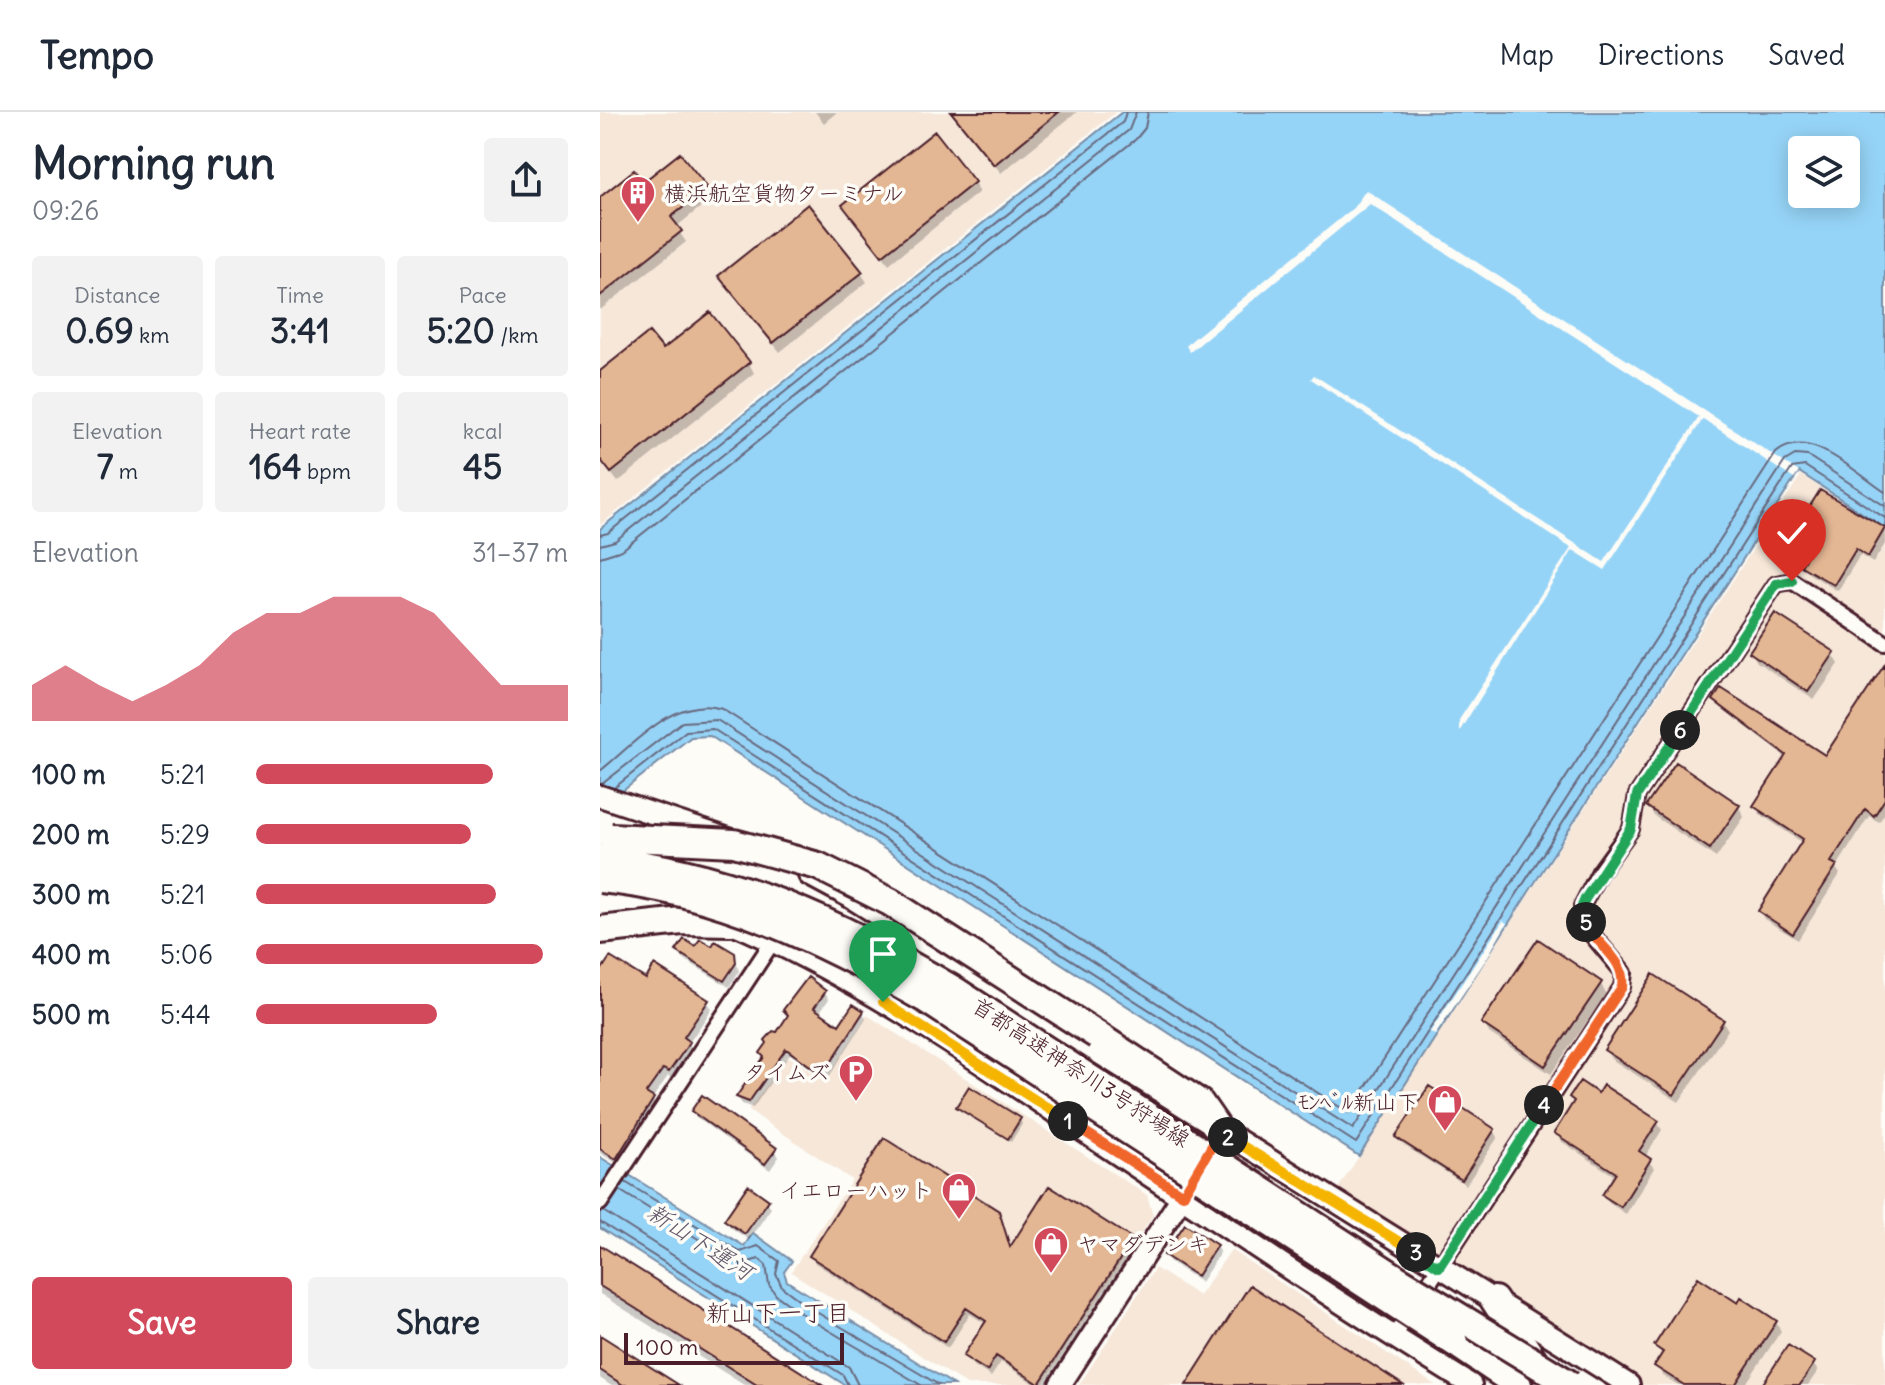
<!DOCTYPE html>
<html lang="en">
<head>
<meta charset="utf-8">
<style>
	:root { --surface:#fff; --page:#f2f2f3; --text:#1f2937; --muted:#747a83; --line:#e0e1e3; --accent:#d1495b }
	body { margin:0; font-family:Delius,"Klee One",sans-serif; background:var(--page); color:var(--text); height:100vh; display:flex; flex-direction:column; font-size:30px; white-space:nowrap }
	* { box-sizing:border-box; margin:0 }
	p { font-size:26px; color:var(--muted) }
	.icon { flex:none; width:44px; height:44px; fill:none; stroke:currentColor; stroke-width:2; stroke-linecap:round; stroke-linejoin:round }
	.map { position:relative; flex:1; overflow:hidden }
	.panel { display:flex; flex-direction:column; background:var(--surface); width:600px }
	.panel>* { flex:none }
	.tools { position:absolute; left:1188px; top:24px; display:grid; gap:16px }
	.tools a { display:grid; place-items:center; width:72px; height:72px; border-radius:8px; background:var(--surface); box-shadow:0 4px 20px #0003; font-size:40px }
	.scale { position:absolute; left:24px; bottom:20px; width:220px; box-sizing:border-box; padding-left:8px; border:4px solid #4a1f2b; border-top:0; font-size:22px; line-height:28px; white-space:nowrap; color:#4a1f2b; -webkit-text-stroke:6px #fdfcf7; paint-order:stroke }
	.pin { position:absolute; display:grid; place-items:center; width:68px; height:68px; color:#fff; margin:-82px -34px; border-radius:50% 50% 50% 0; rotate:-45deg; box-shadow:0 0 8px #0007 }
	.pin .icon { rotate:45deg }
	.km { position:absolute; width:40px; height:40px; margin:-20px; border-radius:50%; background:#222; color:#fff; font-size:22px; line-height:40px; text-align:center }
	.round { display:grid; place-items:center; flex:none; width:84px; height:84px; border-radius:8px; background:var(--page) }
	.summary { display:flex; align-items:center; justify-content:space-between; height:136px; padding:0 32px }
	h1 { font-size:44px; font-weight:800; line-height:60px }
	.figures { display:grid; grid-template-columns:repeat(3,1fr); gap:12px; height:136px; padding:8px 32px }
	.figures div { display:grid; align-content:center; border-radius:8px; background:var(--page); text-align:center }
	.figures b { font-size:34px; font-weight:800 }
	.figures small { font-size:22px; font-weight:400 }
	.figures p { font-size:22px }
	.chart { height:224px; padding:16px 32px }
	.chart p { display:flex; justify-content:space-between }
	.chart svg { width:100%; height:144px; margin-top:8px; fill:var(--accent); opacity:.7 }
	.primary-button { display:flex; gap:16px; margin-top:auto; padding:16px 32px }
	.primary-button a { flex:1; height:92px; border-radius:8px; background:var(--accent); color:#fff; font-size:32px; font-weight:800; line-height:92px; text-align:center }
	.primary-button a+a { background:var(--page); color:var(--text) }
	ul { padding:0 32px; list-style:none; font-size:26px }
	li { display:grid; grid-template-columns:128px 96px 1fr; align-items:center; height:60px }
	li i { height:20px; border-radius:10px; background:var(--accent) }
	header { display:flex; align-items:center; gap:48px; box-sizing:border-box; height:112px; padding:0 40px; background:var(--surface); border-bottom:2px solid var(--line) }
	header strong { font-size:38px }
	nav { display:flex; gap:44px; margin-inline-start:auto; font-size:28px }
	main { display:flex; flex:1; min-height:0 }
	.map>svg:first-child { display:block }
	.built { fill:#f6e7d9 }
	.water { fill:#96d4f7; stroke:#788ca5; stroke-width:2; fill-rule:evenodd }
	.pier { fill:#fdfcf7 }
	.shadow { fill:#0003 }
	.lines { fill:none; stroke-linecap:round; stroke-linejoin:round }
	.shore { stroke:#68677d; stroke-width:2 }
	.building { fill:#e4b794; stroke:#4a1f2b; stroke-width:2 }
	.street-casing { stroke:#4a1f2b; stroke-width:20 }
	.secondary-casing { stroke:#4a1f2b; stroke-width:26 }
	.highway-casing { stroke:#4a1f2b; stroke-width:32 }
	.street { stroke:#fdfcf7; stroke-width:14 }
	.secondary { stroke:#fdfcf7; stroke-width:20 }
	.highway { stroke:#fdfcf7; stroke-width:26 }
	.highway-bridge-casing { stroke:#4a1f2b; stroke-width:32; stroke-linecap:butt }
	.highway-bridge { stroke:#fdfcf7; stroke-width:26 }
	.split-1-casing { stroke:#fff; stroke-width:16 }
	.split-2-casing { stroke:#fff; stroke-width:16 }
	.split-3-casing { stroke:#fff; stroke-width:16 }
	.split-4-casing { stroke:#fff; stroke-width:16 }
	.split-5-casing { stroke:#fff; stroke-width:16 }
	.split-6-casing { stroke:#fff; stroke-width:16 }
	.split-7-casing { stroke:#fff; stroke-width:16 }
	.split-1 { stroke:#f5b400; stroke-width:10 }
	.split-2 { stroke:#f0652b; stroke-width:10 }
	.split-3 { stroke:#f5b400; stroke-width:10 }
	.split-4 { stroke:#22a559; stroke-width:10 }
	.split-5 { stroke:#f0652b; stroke-width:10 }
	.split-6 { stroke:#22a559; stroke-width:10 }
	.split-7 { stroke:#22a559; stroke-width:10 }
	.labels { text-anchor:middle; stroke-width:7; stroke-linejoin:round; paint-order:stroke }
	.poi-label { font-size:22px; fill:#4a1f2b; stroke:#fdfcf7; text-anchor:end }
	.street-label { font-size:22px; fill:#4a1f2b; stroke:#fdfcf7 }
	.water-label { font-size:24px; font-style:italic; fill:#615568; stroke:#fdfcf7 }
	.neighbourhood-label { font-size:24px; fill:#4a1f2b; stroke:#fdfcf7 }
</style>
</head>
<body>
<header>
<strong>Tempo</strong>
<nav><a>Map</a><a>Directions</a><a>Saved</a></nav>
</header>
<main>
<section class="panel">
<div class="summary"><div><h1>Morning run</h1><p>09:26</p></div><a class="round"><svg class="icon" aria-label="share" viewBox="0 0 24 24"><path d="M12 15V3M7 8l5-5 5 5M5 13v7h14v-7"/></svg></a></div>
<div class="figures">
<div><p>Distance</p><b>0.69<small> km</small></b></div>
<div><p>Time</p><b>3:41</b></div>
<div><p>Pace</p><b>5:20<small> /km</small></b></div>
</div>
<div class="figures">
<div><p>Elevation</p><b>7<small> m</small></b></div>
<div><p>Heart rate</p><b>164<small> bpm</small></b></div>
<div><p>kcal</p><b>45</b></div>
</div>
<div class="chart"><p><span>Elevation</span>31–37 m</p>
<svg viewBox="0 0 160 44" preserveAspectRatio="none"><path d="M0 44V33L10 27L20 33L30 38L40 33L50 27L60 17L70 11L80 11L90 6L100 6L110 6L120 11L130 22L140 33L150 33L160 33V44z"/></svg>
</div>
<ul>
<li><b>100 m</b>5:21<i style="width:76%"></i></li>
<li><b>200 m</b>5:29<i style="width:69%"></i></li>
<li><b>300 m</b>5:21<i style="width:77%"></i></li>
<li><b>400 m</b>5:06<i style="width:92%"></i></li>
<li><b>500 m</b>5:44<i style="width:58%"></i></li>
</ul>
<div class="primary-button"><a>Save</a><a>Share</a></div>
</section>
<div class="map">
<svg width="1285" height="1273" viewBox="0 0 1285 1273">
	<rect width="100%" height="100%" fill="#fdfcf7"/>
	<filter id="ink" filterUnits="userSpaceOnUse"><feTurbulence type="fractalNoise" baseFrequency=".0125" numOctaves="2"/><feDisplacementMap in="SourceGraphic" scale="16" xChannelSelector="R" yChannelSelector="G"/><feConvolveMatrix kernelMatrix="1 2 1 2 8 2 1 2 1" color-interpolation-filters="sRGB"/></filter>
	<g filter="url(#ink)">
		<path class="built" d="M 0,0 L 516,0 L 0,413 Z
			M 1201,363 L 1285,418 L 1285,1273 L 1030,1273 L 730,1089 Z
			M 267,903 L 547,1083 L 553,1103 L 442,1273 L 367,1273 L 191,1160 L 252,1068 L 148,998 L 188,944 L 225,969 Z
			M 631,1138 L 835,1273 L 479,1273 L 555,1156 L 599,1184 Z"/>
		<path class="water" d="M 522,0 L 1285,0 L 1285,416 L 1199,360 L 759,1044 L 110,624 L 91,625 L 0,697 L 0,417 ZM 1202,38 L 1246,38 L 1246,82 L 1202,82 Z
			M 0,1045 L 144,1134 L 153,1121 L 192,1149 L 184,1160 L 187,1169 L 354,1273 L 245,1273 L 0,1116 Z"/>
		<path class="pier" d="M 766,78 L 1199,360 L 1194,367 L 1103,307 L 1005,458 L 973,438 L 859,620 L 859,608 L 971,436 L 711,267 L 714,263 L 1004,450 L 1099,305 L 770,92 L 590,240 L 586,234 L 592,228 L 753,96 Z
			M 903,809 L 907,811 L 887,846 L 835,923 L 830,920 Z"/>
		<path class="shadow" d="M 215,0 L 237,0 L 224,11 Z
			M 363,0 L 477,0 L 401,61 L 363,14 Z
			M 374,71 L 379,80 L 289,152 L 244,94 Z
			M 43,73 L 107,77 L 112,86 L 76,115 L 86,130 L 0,198 L 0,88 Z
			M 261,161 L 267,170 L 180,240 L 126,174 Z
			M 149,251 L 154,261 L 18,370 L 0,347 L 0,262 Z
			M 1220,380 L 1285,418 L 1285,432 L 1273,451 L 1260,443 L 1238,479 L 1208,461 L 1204,454 L 1212,440 L 1193,424 Z
			M 1151,540 L 1233,542 L 1239,552 L 1214,588 L 1157,550 Z
			M 1285,555 L 1285,701 L 1279,710 L 1269,704 L 1236,756 L 1240,762 L 1198,828 L 1164,807 L 1160,799 L 1203,731 L 1160,702 L 1156,694 L 1187,646 L 1120,595 L 1116,588 L 1226,646 Z
			M 1077,653 L 1139,695 L 1144,705 L 1116,746 L 1054,704 L 1049,694 Z
			M 96,837 L 134,843 L 139,859 L 129,875 L 82,846 L 78,839 Z
			M 0,861 L 107,889 L 112,897 L 89,931 L 93,939 L 74,968 L 68,964 L 52,987 L 57,996 L 21,1054 L 0,1041 Z
			M 1001,872 L 1006,882 L 951,962 L 889,921 L 884,911 Z
			M 225,880 L 229,887 L 219,901 L 240,915 L 263,900 L 266,907 L 227,968 L 190,942 L 153,996 L 142,992 L 138,986 L 178,922 Z
			M 1123,909 L 1128,918 L 1079,990 L 1011,947 L 1006,938 Z
			M 998,984 L 1057,1010 L 1062,1018 L 1045,1045 L 1054,1056 L 1026,1102 L 1009,1091 L 1004,1083 L 1016,1065 L 961,1029 L 956,1021 L 975,992 L 971,985 Z
			M 358,995 L 420,1007 L 422,1012 L 411,1030 Z
			M 93,999 L 175,1038 L 179,1045 L 170,1058 L 97,1006 Z
			M 894,1018 L 898,1025 L 866,1073 L 802,1032 L 798,1025 Z
			M 167,1089 L 171,1096 L 149,1128 L 130,1115 L 126,1108 Z
			M 397,1100 L 411,1137 L 531,1128 L 535,1135 L 447,1273 L 436,1273 L 401,1250 L 391,1265 L 370,1251 L 366,1244 L 386,1212 L 370,1202 L 348,1236 L 215,1151 L 211,1144 Z
			M 616,1134 L 620,1141 L 601,1170 L 570,1150 L 566,1143 Z
			M 0,1143 L 218,1273 L 144,1273 L 0,1182 Z
			M 1138,1194 L 1176,1210 L 1181,1219 L 1145,1273 L 1078,1273 L 1062,1263 L 1057,1254 L 1063,1244 L 1056,1234 Z
			M 0,1226 L 75,1273 L 10,1273 L 0,1266 Z
			M 1213,1252 L 1218,1259 L 1208,1273 L 1165,1273 Z"/>
		<g class="lines">
			<path class="shore" d="M 0,423 L 8,421 L 523,10 L 526,0
				M 0,433 L 15,429 L 529,18 L 536,0
				M 0,445 L 22,438 L 536,27 L 545,16 L 548,0
				M 0,659 C 33,633 75,582 122,597 L 749,1001 L 1176,341 C 1209,313 1257,362 1285,380
				M 2,672 L 82,610 L 117,608 L 753,1017 L 1185,349 L 1195,343 L 1208,344 L 1285,394
				M 14,676 L 86,619 L 113,617 L 756,1031 L 1192,356 L 1205,354 L 1285,406
				M 25,1070 L 140,1140 L 158,1134 L 179,1149 L 176,1162 L 182,1175 L 213,1198 L 339,1273
				M 19,1078 L 134,1149 L 145,1151 L 159,1147 L 166,1153 L 169,1173 L 176,1183 L 208,1206 L 321,1273
				M 3,1099 L 249,1255 L 258,1273
				M 0,1110 L 243,1263 L 248,1273"/>
		</g>
		<path class="building" d="M 351,0 L 459,0 L 394,53 Z
			M 335,19 L 375,70 L 282,144 L 242,93 Z
			M 80,41 L 108,76 L 71,105 L 82,119 L 0,184 L 0,85 L 34,58 L 43,70 Z
			M 208,92 L 263,160 L 173,231 L 118,164 Z
			M 110,200 L 150,250 L 11,361 L 0,347 L 0,259 L 49,220 L 63,237 Z
			M 1220,378 L 1285,416 L 1268,445 L 1256,437 L 1234,473 L 1201,454 L 1211,437 L 1191,424 Z
			M 1175,501 L 1235,540 L 1208,580 L 1149,540 Z
			M 1285,552 L 1285,687 L 1274,704 L 1265,697 L 1231,750 L 1237,753 L 1193,822 L 1158,799 L 1203,727 L 1153,694 L 1186,643 L 1113,588 L 1121,576 L 1225,643 Z
			M 1076,650 L 1140,693 L 1110,737 L 1046,694 Z
			M 84,827 L 95,834 L 100,827 L 112,834 L 115,829 L 135,841 L 136,851 L 124,869 L 76,839 Z
			M 938,827 L 1002,870 L 945,954 L 881,911 Z
			M 10,845 L 46,867 L 54,853 L 109,888 L 84,925 L 90,930 L 69,960 L 63,957 L 46,981 L 54,986 L 16,1047 L 0,1037 L 0,860 Z
			M 1053,862 L 1124,908 L 1074,983 L 1004,938 Z
			M 208,865 L 226,879 L 214,896 L 239,913 L 253,892 L 264,899 L 223,963 L 186,937 L 149,990 L 136,985 L 164,945 L 160,941 L 167,931 L 165,928 L 173,919 L 177,920 L 188,903 L 183,898 Z
			M 980,969 L 998,981 L 1003,973 L 1059,1009 L 1039,1039 L 1051,1047 L 1021,1095 L 1002,1083 L 1016,1061 L 954,1021 L 974,989 L 969,985 Z
			M 369,974 L 421,1006 L 408,1027 L 356,995 Z
			M 829,974 L 895,1017 L 862,1068 L 795,1025 Z
			M 102,983 L 177,1036 L 165,1052 L 91,999 Z
			M 284,1026 L 399,1099 L 410,1135 L 449,1074 L 533,1127 L 439,1272 L 396,1244 L 387,1259 L 363,1244 L 386,1209 L 366,1196 L 344,1230 L 209,1144 Z
			M 148,1073 L 169,1088 L 145,1122 L 124,1108 Z
			M 585,1112 L 617,1133 L 597,1164 L 564,1143 Z
			M 0,1133 L 222,1273 L 157,1273 L 0,1174 Z
			M 1098,1165 L 1138,1191 L 1141,1185 L 1177,1209 L 1135,1273 L 1084,1273 L 1054,1254 L 1063,1240 L 1054,1234 Z
			M 650,1173 L 803,1273 L 586,1273 Z
			M 0,1223 L 79,1273 L 23,1273 L 0,1258 Z
			M 1188,1233 L 1215,1250 L 1200,1273 L 1162,1273 Z"/>
		<g class="lines">
			<defs>
				<path id="street" d="M 0,1091 L 173,829
					M 793,1226 L 1022,875 L 1024,861 L 989,819 L 982,794 L 999,761 L 1031,717 L 1037,683 L 1176,472 L 1192,469 L 1285,531"/>
				<path id="secondary" d="M 0,684 L 129,727
					M 209,763 L 250,785 L 1029,1273
					M 118,805 C 240,855 352,931 462,1005 C 597,1095 732,1188 871,1273
					M 460,1273 L 583,1083"/>
				<path id="highway" d="M 0,818 L 82,809 L 130,810
					M 497,923 L 600,991 L 620,1020
					M 894,1188 L 938,1255
					M 854,1230 L 918,1273"/>
			</defs>
			<use href="#street" class="street-casing"/>
			<use href="#secondary" class="secondary-casing"/>
			<use href="#highway" class="highway-casing"/>
			<use href="#street" class="street"/>
			<use href="#secondary" class="secondary"/>
			<use href="#highway" class="highway"/>
			<defs>
				<path id="highway-bridge" d="M 11,725 L 134,731 L 218,754 L 290,790 L 497,923
					M 0,747 C 131,760 242,812 354,878 L 796,1166 L 971,1273
					M 0,767 C 120,778 224,830 327,888 L 854,1230"/>
			</defs>
			<use href="#highway-bridge" class="highway-bridge-casing"/>
			<use href="#highway-bridge" class="highway-bridge"/>
		</g>
	</g>
	<g class="lines" filter="url(#ink)">
		<defs>
			<path id="split-1" d="M 283,890 L 468,1009"/>
			<path id="split-2" d="M 468,1009 L 583,1083 L 620,1020 L 628,1025"/>
			<path id="split-3" d="M 628,1025 L 816,1140"/>
			<path id="split-4" d="M 816,1140 L 839,1155 L 944,993"/>
			<path id="split-5" d="M 944,993 L 1022,875 C 1026,845 996,835 986,810"/>
			<path id="split-6" d="M 986,810 L 982,794 L 985,787 L 1031,717 L 1037,683 L 1080,618"/>
			<path id="split-7" d="M 1080,618 L 1176,472 L 1192,469"/>
		</defs>
		<use href="#split-1" class="split-1-casing"/>
		<use href="#split-2" class="split-2-casing"/>
		<use href="#split-3" class="split-3-casing"/>
		<use href="#split-4" class="split-4-casing"/>
		<use href="#split-5" class="split-5-casing"/>
		<use href="#split-6" class="split-6-casing"/>
		<use href="#split-7" class="split-7-casing"/>
		<use href="#split-1" class="split-1"/>
		<use href="#split-2" class="split-2"/>
		<use href="#split-3" class="split-3"/>
		<use href="#split-4" class="split-4"/>
		<use href="#split-5" class="split-5"/>
		<use href="#split-6" class="split-6"/>
		<use href="#split-7" class="split-7"/>
	</g>
	<defs>
		<symbol id="building-pin" viewBox="-11 -11 22 30"><path d="M0 17L-7.5 6A9.5 9.5 0 1 1 7.5 6Z" fill="#d1495b" stroke="#fdfcf7"/><path d="M-4-6H4V6H1V3H-1V6H-4ZM-2.5-4.3h1.7v1.8h-1.7ZM.8-4.3h1.7v1.8H.8ZM-2.5-1h1.7V.8h-1.7ZM.8-1h1.7V.8H.8Z" fill="#fff"/></symbol>
		<symbol id="parking-pin" viewBox="-11 -11 22 30"><path d="M0 17L-7.5 6A9.5 9.5 0 1 1 7.5 6Z" fill="#d1495b" stroke="#fdfcf7"/><path d="M-3.5-5.5H1a3.5 3.5 0 0 1 0 7H-1V5.5H-3.5ZM-1-3.4V-.6H.8a1.4 1.4 0 0 0 0-2.8Z" fill="#fff"/></symbol>
		<symbol id="shop-pin" viewBox="-11 -11 22 30"><path d="M0 17L-7.5 6A9.5 9.5 0 1 1 7.5 6Z" fill="#d1495b" stroke="#fdfcf7"/><path d="M-5-2.5h2.3a2.7 3.5 0 0 1 5.4 0H5L5.5 6h-11ZM-1.5-2.5h3a1.5 2.3 0 0 0-3 0Z" fill="#fff"/></symbol>
	</defs>
	<g fill-rule="evenodd">
		<use href="#building-pin" x="18" y="61" width="40" height="54"/>
		<use href="#parking-pin" x="236" y="940" width="40" height="54"/>
		<use href="#shop-pin" x="825" y="970" width="40" height="54"/>
		<use href="#shop-pin" x="339" y="1058" width="40" height="54"/>
		<use href="#shop-pin" x="431" y="1112" width="40" height="54"/>
	</g>
	<g class="labels">
		<g class="poi-label">
			<text x="64" y="89" text-anchor="start">横浜航空貨物ターミナル</text>
			<text x="230" y="968">タイムズ</text>
			<text x="819" y="998">ﾓﾝﾍﾞﾙ新山下</text>
			<text x="333" y="1086">イエローハット</text>
			<text x="477" y="1140" text-anchor="start">ヤマダデンキ</text>
		</g>
		<g class="street-label">
			<text transform="translate(481 960) rotate(33)" y="8">首都高速神奈川3号狩場線</text>
		</g>
		<g class="water-label">
			<text transform="translate(100 1130) rotate(33)" y="8">新山下運河</text>
		</g>
		<g class="neighbourhood-label">
			<text x="178" y="1209">新山下一丁目</text>
		</g>
	</g>
</svg>
<div class="tools">
<a><svg class="icon" aria-label="layers" viewBox="0 0 24 24"><path d="M12 4l9 5-9 5-9-5zM3 14l9 5 9-5"/></svg></a>
</div>
<div class="scale">100 m</div>
<div class="pin" style="left:283px;top:890px;background:#1e9e55"><svg class="icon" aria-label="arrive" viewBox="0 0 24 24"><path d="M6 21V4h12l-3 4 3 4H6"/></svg></div>
<div class="pin" style="left:1192px;top:469px;background:#d93025"><svg class="icon" aria-label="check" viewBox="0 0 24 24"><path d="M5 12l5 5 9-10"/></svg></div>
<b class="km" style="left:468px;top:1009px">1</b>
<b class="km" style="left:628px;top:1025px">2</b>
<b class="km" style="left:816px;top:1140px">3</b>
<b class="km" style="left:944px;top:993px">4</b>
<b class="km" style="left:986px;top:810px">5</b>
<b class="km" style="left:1080px;top:618px">6</b>
</div>
</main>
</body>
</html>
